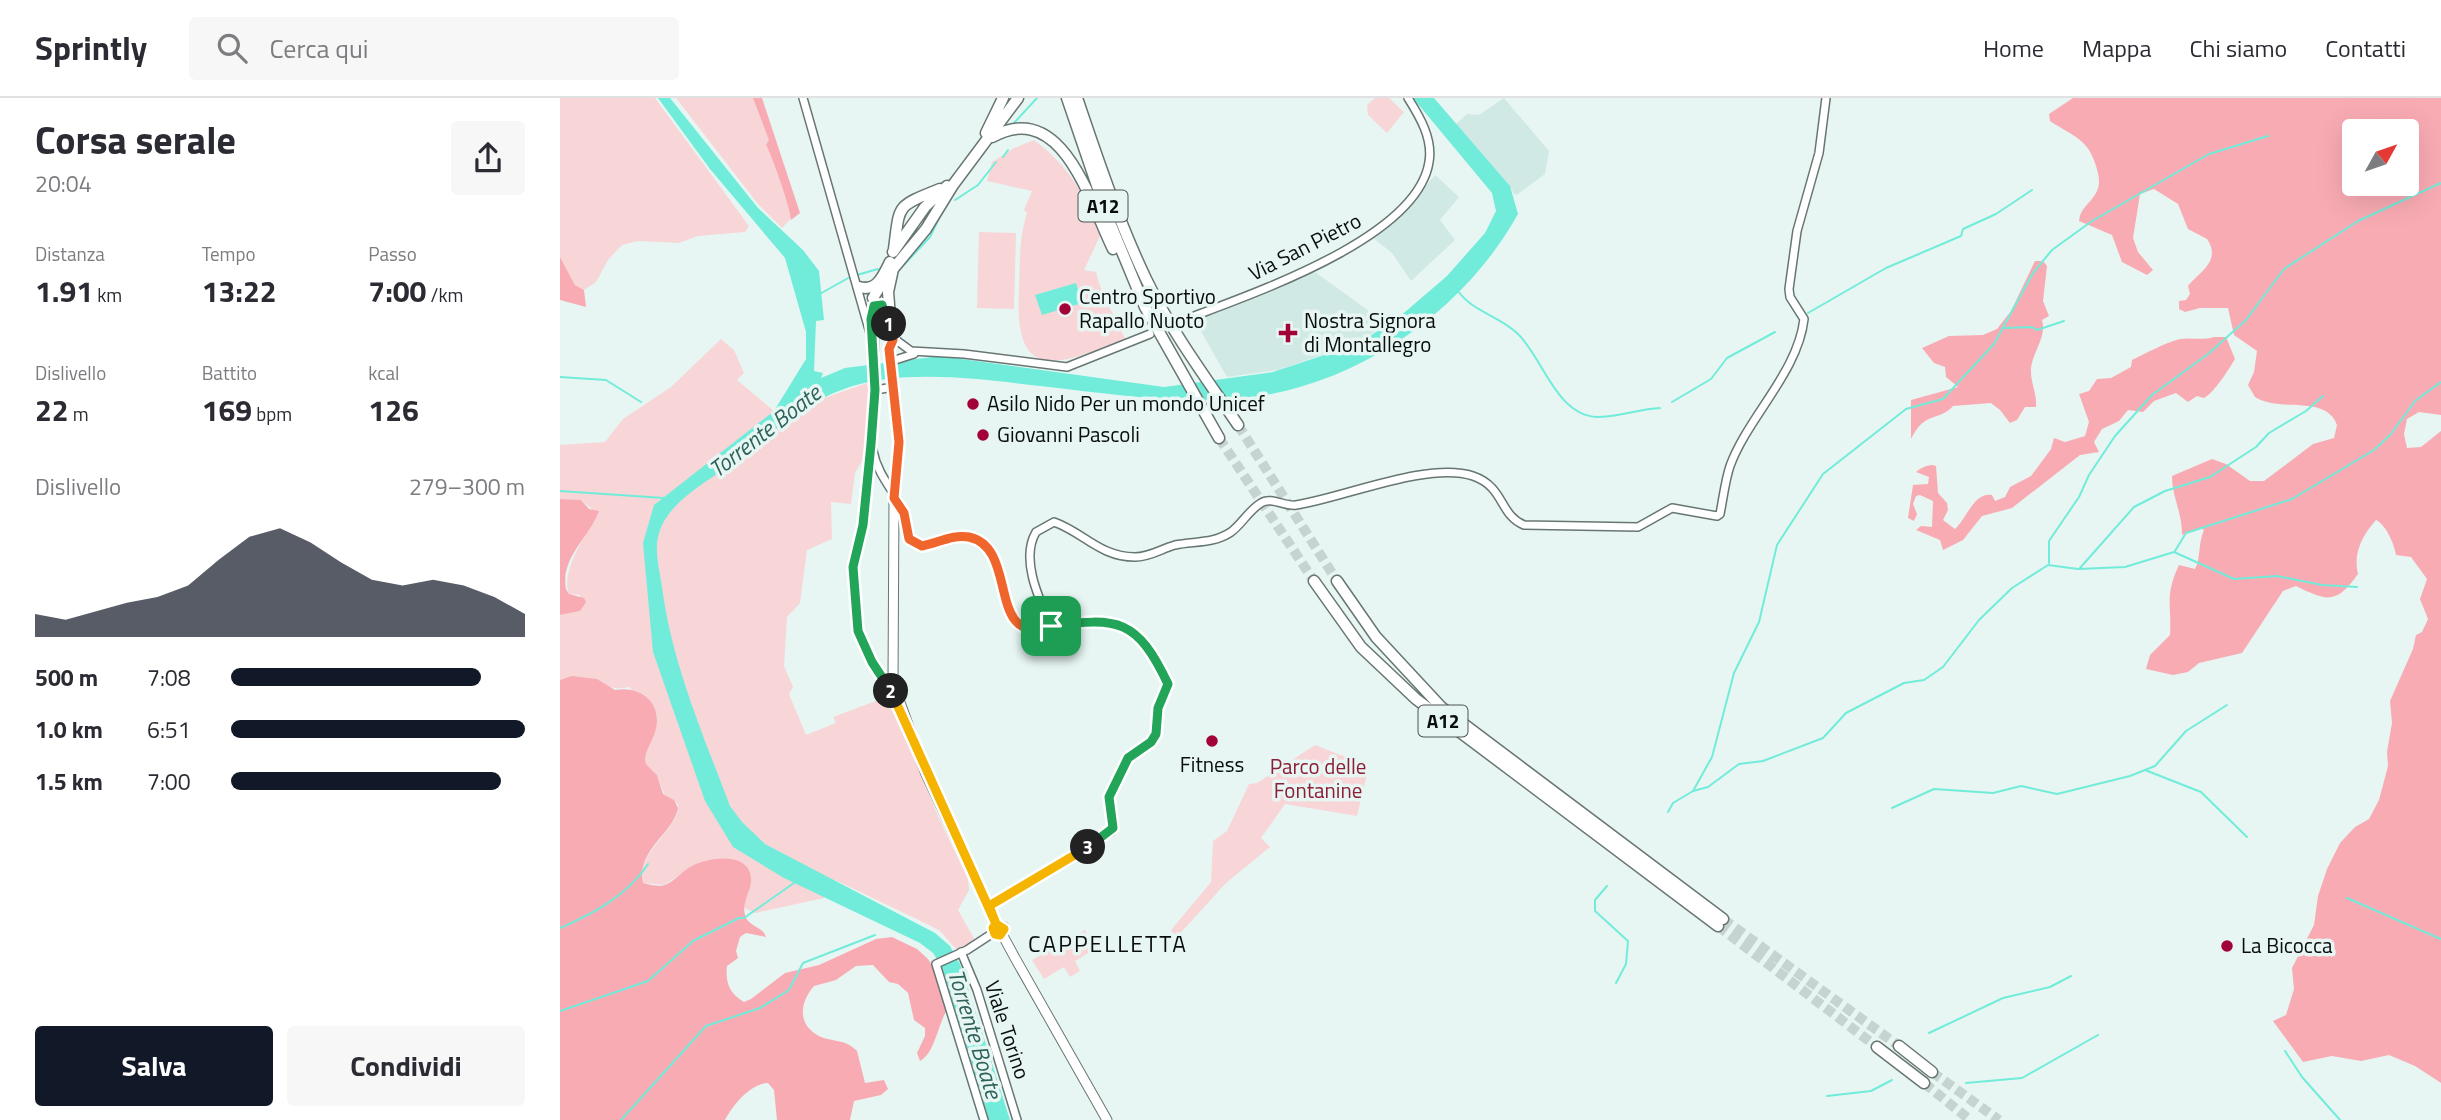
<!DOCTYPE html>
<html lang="it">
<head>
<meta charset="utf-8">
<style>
	:root { --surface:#fff; --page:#f7f7f7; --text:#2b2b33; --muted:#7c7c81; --line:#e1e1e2; --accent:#111827 }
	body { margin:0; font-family:"Titillium Web",sans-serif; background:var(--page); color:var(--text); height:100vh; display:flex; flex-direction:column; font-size:26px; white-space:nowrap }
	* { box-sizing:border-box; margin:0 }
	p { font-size:23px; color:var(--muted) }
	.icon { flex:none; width:38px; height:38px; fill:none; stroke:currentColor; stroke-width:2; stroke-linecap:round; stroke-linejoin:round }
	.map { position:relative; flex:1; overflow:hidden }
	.side { display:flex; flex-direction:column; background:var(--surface); width:560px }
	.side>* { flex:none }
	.needle { width:46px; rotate:50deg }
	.controls { position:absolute; left:1782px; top:21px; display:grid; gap:14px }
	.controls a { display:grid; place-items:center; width:77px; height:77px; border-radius:7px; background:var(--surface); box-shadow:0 7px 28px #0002; font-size:35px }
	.pin { position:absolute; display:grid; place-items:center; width:60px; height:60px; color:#fff; margin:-30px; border-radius:14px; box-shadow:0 4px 10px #0006 }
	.km { position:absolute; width:35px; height:35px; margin:-18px; border-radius:50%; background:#222; color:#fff; font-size:19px; line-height:35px; text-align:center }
	.round { display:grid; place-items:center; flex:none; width:74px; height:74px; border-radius:7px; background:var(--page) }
	.headline { display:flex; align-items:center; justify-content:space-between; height:119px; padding:0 35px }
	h1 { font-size:38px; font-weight:700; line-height:52px }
	.metrics { display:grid; grid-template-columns:repeat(3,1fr); gap:10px; height:119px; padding:7px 35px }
	.metrics div { display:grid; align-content:center }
	.metrics b { font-size:30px; font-weight:700 }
	.metrics small { font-size:19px; font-weight:400 }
	.metrics p { font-size:19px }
	.chart { height:196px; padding:14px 35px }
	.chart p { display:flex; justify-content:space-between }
	.chart svg { width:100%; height:126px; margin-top:7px; fill:var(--accent); opacity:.7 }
	.cta { display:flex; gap:14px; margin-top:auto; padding:14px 35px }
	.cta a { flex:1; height:80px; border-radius:7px; background:var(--accent); color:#fff; font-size:28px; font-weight:700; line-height:80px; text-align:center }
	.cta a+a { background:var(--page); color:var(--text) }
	ul { padding:0 35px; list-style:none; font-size:23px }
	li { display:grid; grid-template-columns:112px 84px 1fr; align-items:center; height:52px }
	li i { height:18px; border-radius:9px; background:var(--accent) }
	header { display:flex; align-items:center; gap:42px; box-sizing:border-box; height:98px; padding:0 35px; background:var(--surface); border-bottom:2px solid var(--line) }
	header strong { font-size:33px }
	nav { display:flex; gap:38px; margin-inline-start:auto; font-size:24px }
	.search { width:490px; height:63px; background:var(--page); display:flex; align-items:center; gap:18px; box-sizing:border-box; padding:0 24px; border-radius:7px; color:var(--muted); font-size:26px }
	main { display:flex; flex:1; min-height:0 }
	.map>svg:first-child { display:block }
	.built { fill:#d1e9e5 }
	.green { fill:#f8d6d8 }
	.forest { fill:#f9abb3; fill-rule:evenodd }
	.water { fill:#71ecda }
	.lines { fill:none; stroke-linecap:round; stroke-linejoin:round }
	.stream { stroke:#71ecda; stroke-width:2 }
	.motorway-tunnel { stroke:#c6d3d0; stroke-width:10; stroke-dasharray:10 5; stroke-linecap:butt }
	.tertiary-casing { stroke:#687673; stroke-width:10 }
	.primary-casing { stroke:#687673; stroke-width:11 }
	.motorway-casing { stroke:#687673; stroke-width:13 }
	.tertiary { stroke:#fff; stroke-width:7 }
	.primary { stroke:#fff; stroke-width:9 }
	.motorway { stroke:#fff; stroke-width:10 }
	.split-1-casing { stroke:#fff; stroke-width:14 }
	.split-2-casing { stroke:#fff; stroke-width:14 }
	.split-3-casing { stroke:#fff; stroke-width:14 }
	.split-4-casing { stroke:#fff; stroke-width:14 }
	.split-1 { stroke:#f0652b; stroke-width:9 }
	.split-2 { stroke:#22a559; stroke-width:9 }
	.split-3 { stroke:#f5b400; stroke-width:9 }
	.split-4 { stroke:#22a559; stroke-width:9 }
	.poi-dot { fill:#a10238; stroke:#e7f6f3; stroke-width:2.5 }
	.labels { text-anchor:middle; stroke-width:7; stroke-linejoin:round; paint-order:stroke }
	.shield { fill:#e7f6f3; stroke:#4c5452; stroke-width:2 }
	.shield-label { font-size:19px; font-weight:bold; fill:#090e0d }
	.street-label { font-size:21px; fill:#090e0d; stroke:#e7f6f3 }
	.poi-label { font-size:21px; fill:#090e0d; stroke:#e7f6f3; text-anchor:start }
	.park-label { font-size:21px; fill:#8b1e37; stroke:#e7f6f3 }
	.water-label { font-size:23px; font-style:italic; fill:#2e625a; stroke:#e7f6f3 }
	.neighbourhood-label { font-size:23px; letter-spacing:2px; fill:#090e0d; stroke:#e7f6f3 }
</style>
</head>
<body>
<header>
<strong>Sprintly</strong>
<div class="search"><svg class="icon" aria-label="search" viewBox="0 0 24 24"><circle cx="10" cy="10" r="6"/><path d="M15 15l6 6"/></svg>Cerca qui</div>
<nav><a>Home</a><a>Mappa</a><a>Chi siamo</a><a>Contatti</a></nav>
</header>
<main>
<section class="side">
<div class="headline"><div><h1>Corsa serale</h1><p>20:04</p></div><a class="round"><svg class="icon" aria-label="share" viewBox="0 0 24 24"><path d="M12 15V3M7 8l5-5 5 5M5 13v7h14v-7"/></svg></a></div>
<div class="metrics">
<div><p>Distanza</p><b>1.91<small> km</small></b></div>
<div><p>Tempo</p><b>13:22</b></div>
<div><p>Passo</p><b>7:00<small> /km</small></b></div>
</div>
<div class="metrics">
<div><p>Dislivello</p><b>22<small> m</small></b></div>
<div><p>Battito</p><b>169<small> bpm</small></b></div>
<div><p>kcal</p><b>126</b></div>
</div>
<div class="chart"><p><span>Dislivello</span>279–300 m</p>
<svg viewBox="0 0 160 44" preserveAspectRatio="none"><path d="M0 44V36L10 38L20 35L30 32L40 30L50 26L60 17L70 9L80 6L90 11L100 18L110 24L120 26L130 24L140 26L150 30L160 36V44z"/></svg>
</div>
<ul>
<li><b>500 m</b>7:08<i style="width:85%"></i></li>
<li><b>1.0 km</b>6:51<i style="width:100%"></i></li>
<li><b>1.5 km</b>7:00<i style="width:92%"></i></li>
</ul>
<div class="cta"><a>Salva</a><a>Condividi</a></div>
</section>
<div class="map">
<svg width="1881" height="1022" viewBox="0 0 1881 1022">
	<rect width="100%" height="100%" fill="#e7f6f3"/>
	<path class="built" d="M 944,0 L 989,53 L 985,76 L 957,97 L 954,96 L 950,88 L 896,26 L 907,16 L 919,17 Z
		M 875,77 L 899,99 L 880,122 L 895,142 L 851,183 L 832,155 L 812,139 L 851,106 Z
		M 755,174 L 827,226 L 799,244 L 718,272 L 667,279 L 635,223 Z"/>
	<path class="green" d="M 0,0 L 95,0 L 189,128 L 185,134 L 138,138 L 119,145 L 78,143 L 62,147 L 48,162 L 36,184 L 24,192 L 15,187 L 0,159 Z
		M 116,0 L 201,0 L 232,106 L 232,119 L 222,130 L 198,106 Z
		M 815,0 L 829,0 L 844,14 L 827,35 L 808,17 L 807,7 Z
		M 474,42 C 510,69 523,95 541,136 L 524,172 L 536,174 C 541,197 555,218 565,241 C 499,267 453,288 459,191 C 460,164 459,140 467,115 L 464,112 L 472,93 L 427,83 L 432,64 L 454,50 Z
		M 419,134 L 456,135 L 454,211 L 417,210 Z
		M 161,241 L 174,252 L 184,275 L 177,282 L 214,313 L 222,329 L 256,303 L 307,285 L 310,299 L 304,360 L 295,375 L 291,406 L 271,404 L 272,441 L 247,452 L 240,505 L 227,519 L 224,568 L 233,589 L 229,596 L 246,637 L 276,625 L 273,619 L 329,598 L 378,718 L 408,781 L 409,792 L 398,812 L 416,844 L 396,851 L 380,833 L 369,827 L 275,782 L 264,800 L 195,815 L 185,810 L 183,805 L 189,795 L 165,761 L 140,764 L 104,787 L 83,785 C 76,751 121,731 118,706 L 104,696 L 97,677 L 86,666 C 83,650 97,634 97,617 L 69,589 C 40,596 38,571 0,582 L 0,517 L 20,513 L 20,497 L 9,496 C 0,474 27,434 38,416 L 21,402 L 0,401 L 0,347 L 45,344 L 63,321 L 111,289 Z
		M 755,647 L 809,668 L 797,718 L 725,706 L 701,740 L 710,749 L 666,785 L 616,840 L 611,832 L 651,784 L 653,743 L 667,733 L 689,686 L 697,685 Z
		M 525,832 L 535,851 L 515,863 L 520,873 L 510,879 L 504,869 L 484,881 L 472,862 Z"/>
	<path class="forest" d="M 193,0 L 202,0 L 240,115 L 231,122 C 231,111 211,55 206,47 L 209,42 Z
		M 1513,0 L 1881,0 L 1881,317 L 1859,314 L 1847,321 L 1844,336 L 1847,350 L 1861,349 L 1881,333 L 1881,985 L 1855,968 L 1829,957 L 1801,963 L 1772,958 L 1743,964 L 1713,923 L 1726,917 L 1734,891 L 1732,870 L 1754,827 L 1758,798 L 1767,771 L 1780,745 L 1795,729 L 1809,721 L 1819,702 L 1828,668 L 1827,654 L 1832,625 L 1830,603 L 1853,551 L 1856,537 L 1862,534 L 1868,521 L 1860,501 L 1867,481 L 1851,459 L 1836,457 C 1834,445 1826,427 1816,422 C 1802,438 1793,455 1798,476 C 1776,507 1767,503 1736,488 L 1723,493 L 1682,555 L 1639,565 L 1628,574 L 1613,577 L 1586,571 L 1590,557 L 1610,537 C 1612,507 1604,499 1619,467 L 1635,471 C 1641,460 1638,445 1644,432 L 1640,430 L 1622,437 C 1622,413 1612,399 1612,378 L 1652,361 L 1666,366 L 1690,383 L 1704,383 L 1753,346 L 1774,340 L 1777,327 C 1766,296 1719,315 1695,299 L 1688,287 L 1694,274 L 1697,253 L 1674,237 L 1668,210 L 1640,210 L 1625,214 L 1619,211 L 1619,203 L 1626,202 L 1630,196 L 1628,188 C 1639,174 1662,163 1647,141 L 1628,131 L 1618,106 L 1594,91 L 1580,96 L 1573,140 L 1578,154 L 1593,172 L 1587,177 L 1562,164 L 1552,137 L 1519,123 C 1520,110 1530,106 1536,95 C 1541,86 1539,78 1536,68 C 1528,40 1512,38 1490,23 L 1489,16 ZM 1794,33 L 1846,33 L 1846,86 L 1794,86 Z
		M 0,159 L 15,187 L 24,192 L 26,209 L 0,202 Z
		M 1475,163 L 1483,163 L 1487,168 L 1483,203 L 1489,218 L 1482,222 C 1487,239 1473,253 1471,270 C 1470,284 1477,295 1476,309 L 1465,309 L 1457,322 L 1450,325 L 1440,312 L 1431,305 L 1393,308 C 1379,324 1365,312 1351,341 L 1351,302 L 1398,289 L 1386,279 L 1385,269 L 1374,265 L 1362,250 L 1389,238 L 1423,237 L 1437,231 L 1451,213 Z
		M 1654,239 L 1666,239 L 1675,261 C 1669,271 1654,295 1644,300 L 1637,298 L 1628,304 L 1616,295 L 1594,303 L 1583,314 L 1568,312 L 1559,323 L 1542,331 L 1534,344 L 1539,354 L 1520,357 L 1452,410 L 1422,418 L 1403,442 L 1383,452 L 1380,442 L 1356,432 L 1361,428 L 1372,429 L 1373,403 L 1360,397 L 1356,398 L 1353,406 L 1357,416 L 1354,423 L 1348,420 L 1353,387 L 1368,386 L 1369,379 L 1356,374 C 1361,370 1370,365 1376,368 L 1378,395 L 1387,405 L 1388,412 L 1383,422 L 1395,431 C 1407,420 1414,394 1432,397 L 1435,403 L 1445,399 L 1450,389 L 1471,378 L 1491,351 L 1494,340 L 1505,344 L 1525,338 L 1529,324 L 1519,296 L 1529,293 L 1537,281 L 1551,280 L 1571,269 L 1572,262 C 1587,255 1604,245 1620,241 C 1633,239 1641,243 1654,239 Z
		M 0,401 L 21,402 L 29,411 L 39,413 C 29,440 0,460 6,491 L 9,496 L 24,500 L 26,504 L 20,513 L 0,517 Z
		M 12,578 L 37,581 L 55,592 C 80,587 104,605 95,634 C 92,645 83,654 86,666 L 97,677 L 103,696 L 114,702 L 118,710 C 114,735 76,752 83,785 C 91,787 98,789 105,787 C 115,783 122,773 132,768 C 147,760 184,754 190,775 C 195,791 181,801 185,817 C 188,829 203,828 206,839 L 186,835 L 180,839 L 176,853 L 178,860 L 167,868 C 165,885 170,896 184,904 L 191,901 L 225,875 L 259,867 L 316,841 L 332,839 L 357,851 L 368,861 L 376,874 L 387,912 C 378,926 375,955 360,963 L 357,955 L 365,938 L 365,930 L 354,922 L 348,895 L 338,886 L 329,884 L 313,867 L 296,868 L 276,882 L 254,888 C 239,905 237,928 261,939 C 273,944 286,941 297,953 L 305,985 L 324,982 L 328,991 L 321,997 L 294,1003 L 290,1022 L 217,1022 L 214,992 L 208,985 C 190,986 173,1007 165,1022 L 0,1022 L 0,582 Z"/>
	<path class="water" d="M 98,0 L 110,0 L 198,110 L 243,152 L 259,173 L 264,222 L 256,223 L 254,273 L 263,275 L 261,280 L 285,270 L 380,258 L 604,289 L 713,274 L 800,245 L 845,214 L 887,178 L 925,135 L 936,113 L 932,95 L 853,0 L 874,0 L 950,88 L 958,116 C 902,217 792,291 676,301 C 612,306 544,295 480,288 C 421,281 341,270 284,291 C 241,306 204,342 168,368 C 141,388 101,408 97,445 C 96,460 100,475 102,489 C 112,566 143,636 170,708 L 182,724 L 205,746 L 375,835 L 390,848 L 401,868 L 450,1022 L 429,1022 L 382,869 L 373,855 L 360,845 L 224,780 L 173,749 L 145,703 L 93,554 L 83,445 L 94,407 L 214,313 L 246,261 L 246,234 L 225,160 L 150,71 Z
		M 516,185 L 522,205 L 482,217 L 475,197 Z"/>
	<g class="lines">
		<path class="stream" d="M 454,25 L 477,0
			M 443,59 L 448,52
			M 395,102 L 418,87 L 436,64
			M 341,170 L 370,139 L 384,110
			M 297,177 L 318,171
			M 898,193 C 913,214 940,218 958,236 C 983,260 996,317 1037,319 C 1058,319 1079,311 1100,310
			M 258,197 L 290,179
			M 1248,215 L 1326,170 L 1401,138 L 1403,131 L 1436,116 L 1472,92
			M 1444,230 L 1472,229 L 1477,232 L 1504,223
			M 0,279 L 46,282 L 81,304
			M 1112,304 L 1151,281 L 1167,260 L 1215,234
			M 0,393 L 104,400
			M 1615,453 L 1626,435 L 1732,401 L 1814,352 L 1830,337 L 1855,303 L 1881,284
			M 1489,465 L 1489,443 L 1519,399 L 1529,377 L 1555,338 L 1592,297 L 1648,256 L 1686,222 L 1724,171 L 1798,123 L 1881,85
			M 1520,470 L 1574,409 L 1605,393 L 1650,379 L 1696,349 L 1709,335 L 1746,313 L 1763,298
			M 1585,672 L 1641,694 L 1687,739
			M 1133,693 L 1152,659 L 1174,575 L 1199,524 L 1217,447 L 1263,376 L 1346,311 L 1383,301 L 1434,246 L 1473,175 L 1492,152 L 1532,123 L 1649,56 L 1708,38
			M 1332,710 L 1374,691 L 1433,695 L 1461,688 L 1497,696 L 1570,678 L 1595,668 L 1626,633 L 1667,607
			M 1108,714 L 1113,705 L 1133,693 L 1148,689 L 1179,666 L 1203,663 L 1263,640 L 1286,615 L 1344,585 L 1364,582 L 1383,569 L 1419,522 L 1452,490 L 1488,467 L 1518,471 L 1565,469 L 1614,454 L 1674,481 L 1717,478 L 1762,487 L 1797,489
			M 1047,788 L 1035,802 L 1035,813 L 1068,843 L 1066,866 L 1056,885
			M 1787,800 L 1881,841
			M 0,830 C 33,816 68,797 88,766
			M 0,913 L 88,883 L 133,843 L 179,820 L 184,820 L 234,785
			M 1369,935 L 1443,900 L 1490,889 L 1511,878
			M 1725,953 L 1742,979 L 1780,1022
			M 1406,985 L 1462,980 L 1538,937
			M 1267,998 L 1311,993 L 1332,982
			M 61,1022 L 146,928 L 200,910 L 229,892 L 243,865 L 315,837"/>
		<path class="motorway-tunnel" d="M 678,327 L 777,483
			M 659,340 L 754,483
			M 1163,821 L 1339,948
			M 1158,828 L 1317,949
			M 1372,974 L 1439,1022
			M 1364,985 L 1410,1022"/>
		<defs>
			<path id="tertiary" d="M 243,0 L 312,242
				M 621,223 C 685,198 857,142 869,64 C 873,41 860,19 848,0
				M 332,239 L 351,253 L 404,256 L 507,269 L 590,236
				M 332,263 L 354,256
				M 315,292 L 334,289
				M 313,353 C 318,378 333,391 343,412 C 348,423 345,435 352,444 C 375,457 400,425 423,445 C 448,467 437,515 464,529 C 475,535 483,529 495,527 C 558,517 581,527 608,586 L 598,610 L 596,636 L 591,644 L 568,660 L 549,699 L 554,726 L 551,734 L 429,808
				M 491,528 C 479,501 460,461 476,434 L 494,424 C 523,434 540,459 575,459 C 590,459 601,451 615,447 C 635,443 653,446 671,434 C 682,426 689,412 701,405 C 711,398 725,409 736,407 C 783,400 868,363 913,378 C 945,389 939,417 964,427 L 1078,429 L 1112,410 L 1157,418 L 1160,416 C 1163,401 1165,383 1170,368 C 1188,319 1238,274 1244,221 L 1230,199 L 1229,191 L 1237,133 L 1259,55 L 1266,0
				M 401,854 L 417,892 L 457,1022
				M 424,1022 L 376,866 L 407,852 L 433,835"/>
			<path id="primary" d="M 328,220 L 322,207 L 313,209 L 315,288 L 311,346 L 303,427 L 293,469 L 298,533 L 312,564 L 333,596
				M 329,251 L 339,344 L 334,400 L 333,585 L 366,676 L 436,826
				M 329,251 L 333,242 L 330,227
				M 436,826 L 444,829 L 442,836 L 455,860 L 547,1022"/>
			<path id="motorway" d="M 507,0 L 548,120 L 585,209 L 659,340
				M 517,0 C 538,62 558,122 586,181 C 611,233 646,280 678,327
				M 426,35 L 443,0
				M 432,39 C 503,0 530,105 553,151
				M 334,151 C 340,106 335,109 380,91
				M 333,154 L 365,109 L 387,88
				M 299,189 C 317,194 323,178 330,164
				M 313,200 L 324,182
				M 331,231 L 328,194 L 333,171 L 366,131 L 393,87 L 458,0
				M 754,483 L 801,549 L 856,601 L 1158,828
				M 777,483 L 816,539 L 881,609 L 1163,821
				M 1339,948 L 1372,974
				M 1317,949 L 1364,985"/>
		</defs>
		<use href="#tertiary" class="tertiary-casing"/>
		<use href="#primary" class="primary-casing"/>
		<use href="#motorway" class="motorway-casing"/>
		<use href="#tertiary" class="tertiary"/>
		<use href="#primary" class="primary"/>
		<use href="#motorway" class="motorway"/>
	</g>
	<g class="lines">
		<defs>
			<path id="split-1" d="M 329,226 L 333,242 L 329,251 L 339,344 L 334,400 L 344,415 L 349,441 L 362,448 C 379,445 392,436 409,439 C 460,450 425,550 491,528"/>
			<path id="split-2" d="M 329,226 L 322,207 L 314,208 L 311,221 L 315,292 L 311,346 L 303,427 L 293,469 L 298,533 L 312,564 L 331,593"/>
			<path id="split-3" d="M 331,593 L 436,826 L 433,830 L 435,836 L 440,837 L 444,831 L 436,826 L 429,808 L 528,749"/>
			<path id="split-4" d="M 491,528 C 559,519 577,521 608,586 L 598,610 L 596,636 L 591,644 L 568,660 L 549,699 L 553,730 L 528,749"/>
		</defs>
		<use href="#split-1" class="split-1-casing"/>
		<use href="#split-2" class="split-2-casing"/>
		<use href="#split-3" class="split-3-casing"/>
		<use href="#split-4" class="split-4-casing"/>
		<use href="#split-1" class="split-1"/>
		<use href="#split-2" class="split-2"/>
		<use href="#split-3" class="split-3"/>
		<use href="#split-4" class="split-4"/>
	</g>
	<g class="poi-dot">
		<circle cx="505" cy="211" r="7"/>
		<path d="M724.5 224.5h7v7h7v7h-7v7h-7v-7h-7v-7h7z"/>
		<circle cx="413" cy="306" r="7"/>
		<circle cx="423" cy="337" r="7"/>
		<circle cx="652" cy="643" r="7"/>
		<circle cx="1667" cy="848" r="7"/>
	</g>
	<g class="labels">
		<g class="shield">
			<rect x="518.5" y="92.5" width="49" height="31" rx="5"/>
			<rect x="858.5" y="607.5" width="49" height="31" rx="5"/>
		</g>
		<g class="shield-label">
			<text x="543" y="115">A12</text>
			<text x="883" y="630">A12</text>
		</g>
		<g class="street-label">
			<text transform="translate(745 149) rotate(-27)" y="7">Via San Pietro</text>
			<text transform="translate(447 932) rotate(72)" y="7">Viale Torino</text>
		</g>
		<g class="poi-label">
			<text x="519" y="206">Centro Sportivo<tspan x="519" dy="24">Rapallo Nuoto</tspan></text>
			<text x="744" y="230">Nostra Signora<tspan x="744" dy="24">di Montallegro</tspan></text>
			<text x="427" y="313">Asilo Nido Per un mondo Unicef</text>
			<text x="437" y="344">Giovanni Pascoli</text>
			<text x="652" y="674" text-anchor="middle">Fitness</text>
			<text x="1681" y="855">La Bicocca</text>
		</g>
		<g class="park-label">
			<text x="758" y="676">Parco delle<tspan x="758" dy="24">Fontanine</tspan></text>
		</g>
		<g class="water-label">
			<text transform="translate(205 333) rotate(-38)" y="8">Torrente Boate</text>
			<text transform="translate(415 936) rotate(73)" y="8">Torrente Boate</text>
		</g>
		<g class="neighbourhood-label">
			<text x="548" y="854">CAPPELLETTA</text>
		</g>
	</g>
</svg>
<div class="controls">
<a><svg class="needle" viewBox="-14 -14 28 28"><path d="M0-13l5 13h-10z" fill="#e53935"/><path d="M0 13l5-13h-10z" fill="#7c7c81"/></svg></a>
</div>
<div class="pin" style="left:491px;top:528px;background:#1e9e55"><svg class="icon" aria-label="arrive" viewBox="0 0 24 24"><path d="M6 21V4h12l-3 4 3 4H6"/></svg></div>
<b class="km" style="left:329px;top:226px">1</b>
<b class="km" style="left:331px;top:593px">2</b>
<b class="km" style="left:528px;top:749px">3</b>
</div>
</main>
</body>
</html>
